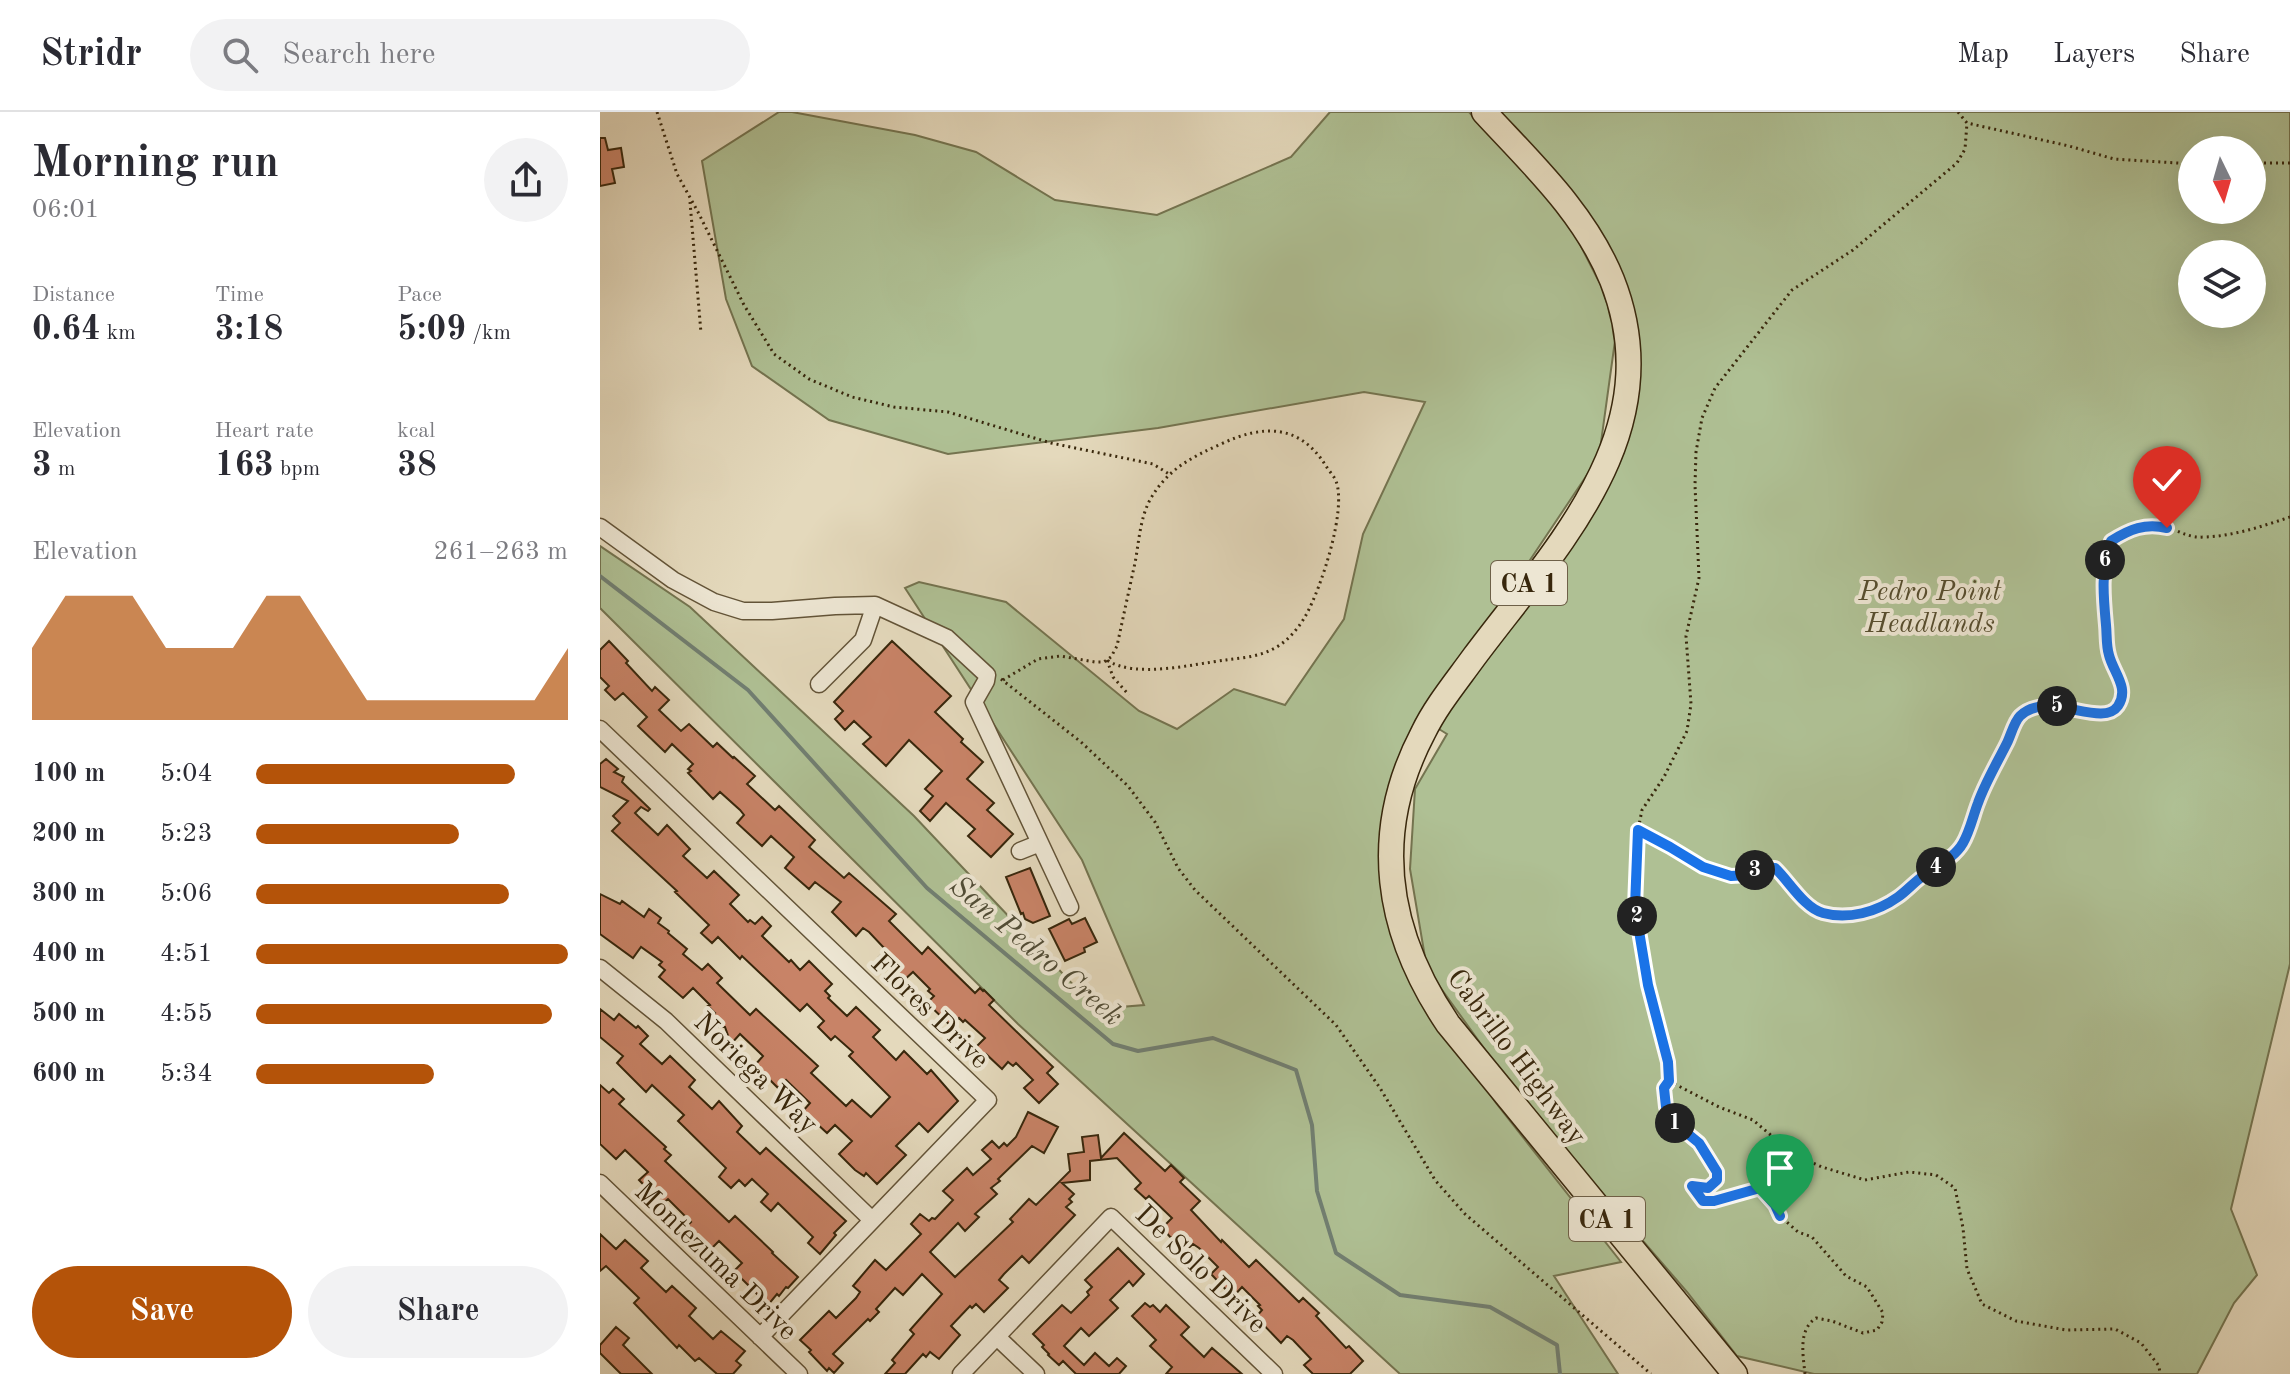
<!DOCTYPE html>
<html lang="en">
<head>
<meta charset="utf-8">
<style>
	:root { --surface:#fff; --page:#f2f2f3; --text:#2b2b33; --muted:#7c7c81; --line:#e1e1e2; --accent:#b45309 }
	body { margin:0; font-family:"Old Standard TT",serif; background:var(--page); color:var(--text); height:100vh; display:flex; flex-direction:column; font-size:30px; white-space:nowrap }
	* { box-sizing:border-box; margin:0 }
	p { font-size:26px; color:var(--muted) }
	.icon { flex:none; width:44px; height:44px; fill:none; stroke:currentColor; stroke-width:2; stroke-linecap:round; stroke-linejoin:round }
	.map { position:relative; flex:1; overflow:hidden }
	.drawer { display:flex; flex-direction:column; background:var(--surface); width:600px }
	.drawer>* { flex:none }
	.needle { width:52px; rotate:175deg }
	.tools { position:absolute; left:1578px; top:24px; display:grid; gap:16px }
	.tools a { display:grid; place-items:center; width:88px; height:88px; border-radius:50%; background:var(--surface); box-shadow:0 8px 32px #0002; font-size:40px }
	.pin { position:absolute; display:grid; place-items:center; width:68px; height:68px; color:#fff; margin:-82px -34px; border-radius:50% 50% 50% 0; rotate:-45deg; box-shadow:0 0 8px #0007 }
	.pin .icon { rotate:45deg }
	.km { position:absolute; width:40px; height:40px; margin:-20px; border-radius:50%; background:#222; color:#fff; font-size:22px; line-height:40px; text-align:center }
	.round { display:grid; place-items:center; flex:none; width:84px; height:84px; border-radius:42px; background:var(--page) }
	.overview { display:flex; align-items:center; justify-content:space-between; height:136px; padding:0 32px }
	h1 { font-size:44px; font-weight:800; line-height:60px }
	.stats { display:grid; grid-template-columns:repeat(3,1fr); gap:12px; height:136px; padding:8px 32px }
	.stats div { display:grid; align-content:center }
	.stats b { font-size:34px; font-weight:800 }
	.stats small { font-size:22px; font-weight:400 }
	.stats p { font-size:22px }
	.chart { height:224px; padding:16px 32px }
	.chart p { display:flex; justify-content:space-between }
	.chart svg { width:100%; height:144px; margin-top:8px; fill:var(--accent); opacity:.7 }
	.cta { display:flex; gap:16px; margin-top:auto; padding:16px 32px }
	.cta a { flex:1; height:92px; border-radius:48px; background:var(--accent); color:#fff; font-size:32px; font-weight:800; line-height:92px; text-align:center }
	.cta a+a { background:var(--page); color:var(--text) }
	ul { padding:0 32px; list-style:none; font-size:26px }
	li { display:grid; grid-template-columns:128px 96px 1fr; align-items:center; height:60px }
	li i { height:20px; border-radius:10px; background:var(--accent) }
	header { display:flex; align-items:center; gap:48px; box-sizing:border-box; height:112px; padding:0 40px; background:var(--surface); border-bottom:2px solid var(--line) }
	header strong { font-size:38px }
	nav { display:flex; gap:44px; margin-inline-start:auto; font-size:28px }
	.search { width:560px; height:72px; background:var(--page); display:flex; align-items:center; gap:20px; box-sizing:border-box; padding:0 28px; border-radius:44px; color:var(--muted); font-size:30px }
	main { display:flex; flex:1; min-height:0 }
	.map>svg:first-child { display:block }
	.green { fill:#afc094; stroke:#747450; stroke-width:2; fill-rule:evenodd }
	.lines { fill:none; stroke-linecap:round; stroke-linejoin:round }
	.stream { stroke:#717f72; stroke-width:4 }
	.building { fill:#c88367; stroke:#38270c; stroke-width:2 }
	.minor-casing { stroke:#635438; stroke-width:19 }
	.highway-casing { stroke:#38270c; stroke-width:27 }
	.path { stroke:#38270c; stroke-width:3; stroke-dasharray:2 4; stroke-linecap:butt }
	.minor { stroke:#ede6d3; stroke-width:16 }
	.highway { stroke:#e4d9bc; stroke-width:24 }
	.route-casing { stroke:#fff; stroke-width:16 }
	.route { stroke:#1a73e8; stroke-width:10 }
	.labels { text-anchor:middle; stroke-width:8; stroke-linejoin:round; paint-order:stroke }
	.shield { fill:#ede6d3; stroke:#6e6048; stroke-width:2 }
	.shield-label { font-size:26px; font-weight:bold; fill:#38270c }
	.park-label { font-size:28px; font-style:italic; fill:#564d2e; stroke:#ede6d3 }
	.street-label { font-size:28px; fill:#38270c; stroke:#ede6d3 }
	.water-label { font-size:30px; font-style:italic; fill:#504c36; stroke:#ede6d3 }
</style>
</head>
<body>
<header>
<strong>Stridr</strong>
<div class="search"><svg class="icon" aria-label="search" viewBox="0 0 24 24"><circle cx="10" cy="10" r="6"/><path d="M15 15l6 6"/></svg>Search here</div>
<nav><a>Map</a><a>Layers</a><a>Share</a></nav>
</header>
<main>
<section class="drawer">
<div class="overview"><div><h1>Morning run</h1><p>06:01</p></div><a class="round"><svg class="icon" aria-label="share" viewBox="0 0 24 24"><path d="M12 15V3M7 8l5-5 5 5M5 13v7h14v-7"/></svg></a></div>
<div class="stats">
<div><p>Distance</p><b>0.64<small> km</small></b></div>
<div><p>Time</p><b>3:18</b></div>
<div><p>Pace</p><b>5:09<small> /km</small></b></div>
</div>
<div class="stats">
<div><p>Elevation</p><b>3<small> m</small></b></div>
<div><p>Heart rate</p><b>163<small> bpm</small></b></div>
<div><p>kcal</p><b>38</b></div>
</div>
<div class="chart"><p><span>Elevation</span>261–263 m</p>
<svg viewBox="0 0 160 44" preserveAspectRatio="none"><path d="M0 44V22L10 6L20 6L30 6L40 22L50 22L60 22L70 6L80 6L90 22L100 38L110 38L120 38L130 38L140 38L150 38L160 22V44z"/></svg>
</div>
<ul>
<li><b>100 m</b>5:04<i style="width:83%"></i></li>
<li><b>200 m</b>5:23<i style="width:65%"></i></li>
<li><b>300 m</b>5:06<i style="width:81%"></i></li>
<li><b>400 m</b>4:51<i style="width:100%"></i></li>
<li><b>500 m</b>4:55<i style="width:95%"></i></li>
<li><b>600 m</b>5:34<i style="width:57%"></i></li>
</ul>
<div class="cta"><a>Save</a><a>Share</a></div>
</section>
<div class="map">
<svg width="1690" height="1262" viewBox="0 0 1690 1262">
	<rect width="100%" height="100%" fill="#e4d9bc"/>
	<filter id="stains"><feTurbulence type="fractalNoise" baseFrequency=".0025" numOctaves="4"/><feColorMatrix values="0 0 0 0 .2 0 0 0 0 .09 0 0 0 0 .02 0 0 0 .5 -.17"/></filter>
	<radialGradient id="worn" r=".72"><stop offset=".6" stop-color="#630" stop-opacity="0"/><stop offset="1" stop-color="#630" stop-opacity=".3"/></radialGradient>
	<path class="green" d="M 179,0 L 192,0 L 315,23 L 376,40 L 455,88 L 557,103 L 691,45 L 730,0 L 869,0 L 967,107 L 1018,207 L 999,345 L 918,466 L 812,618 L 780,749 L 801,850 L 896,991 L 1021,1150 L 954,1164 L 1018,1262 L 800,1262 L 418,912 L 0,496 L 0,434 L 90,495 L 314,704 L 496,897 L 544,893 L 482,748 L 305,476 L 319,470 L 406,490 L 539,599 L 577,617 L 634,577 L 685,593 L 744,507 L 763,422 L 825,290 L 764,280 L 558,316 L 348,342 L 229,308 L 152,254 L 126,187 L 102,49 Z
		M 895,0 L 1690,0 L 1690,852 L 1631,1097 L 1657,1163 L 1634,1191 L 1597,1262 L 1214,1262 L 1137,1244 L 1087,1180 L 919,985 L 827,857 L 810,757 L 815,677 L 847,622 L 826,609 L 1000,350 L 1025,252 L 988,126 ZM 1592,38 L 1652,38 L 1652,98 L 1592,98 ZM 1592,142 L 1652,142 L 1652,202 L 1592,202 Z"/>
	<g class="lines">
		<path class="stream" d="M 0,464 L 148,578 L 327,776 L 513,932 L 538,939 L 613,926 L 696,958 L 712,1013 L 717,1079 L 736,1141 L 800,1183 L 890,1195 L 957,1233 L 960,1262"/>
	</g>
	<path class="building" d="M 0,26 L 5,26 L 8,38 L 21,36 L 24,55 L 12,57 L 15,71 L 0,74 Z
		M 9,529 L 28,549 L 26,551 L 52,579 L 55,575 L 69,588 L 59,598 L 81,619 L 89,612 L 113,635 L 117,631 L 133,646 L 134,645 L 155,664 L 147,672 L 175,698 L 179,694 L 215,728 L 209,735 L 244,766 L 249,761 L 296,802 L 289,809 L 322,842 L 328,835 L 375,881 L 380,876 L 383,879 L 384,878 L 394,888 L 389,893 L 453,955 L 447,961 L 458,972 L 439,991 L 424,976 L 433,968 L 416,951 L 413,954 L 408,950 L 402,957 L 386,942 L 383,945 L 374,937 L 385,926 L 365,908 L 363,910 L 359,906 L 351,914 L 327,891 L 334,884 L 328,879 L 330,877 L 313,860 L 303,869 L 279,845 L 286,838 L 269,820 L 263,816 L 256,824 L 232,800 L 241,790 L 215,770 L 209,777 L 185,756 L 194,745 L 171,724 L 162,734 L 137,711 L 144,703 L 140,698 L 120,680 L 113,687 L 88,661 L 91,659 L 88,657 L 93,652 L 72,632 L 65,640 L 38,614 L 47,605 L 23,581 L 15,588 L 5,578 L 9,574 L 0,565 L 0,538 Z
		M 292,529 L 351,584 L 335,600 L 363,627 L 361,630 L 383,650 L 367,667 L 394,691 L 387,698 L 413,722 L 391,745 L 368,724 L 375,717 L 346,691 L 330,709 L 320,699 L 333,684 L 325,677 L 342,659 L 309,628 L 286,654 L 263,632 L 271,625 L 254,609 L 245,618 L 235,607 L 243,599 L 234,590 Z
		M 6,647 L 18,657 L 14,660 L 24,665 L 22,670 L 50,697 L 48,699 L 41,695 L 35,701 L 38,704 L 58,723 L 67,713 L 90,737 L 83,744 L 107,766 L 114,759 L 139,783 L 130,792 L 148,810 L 150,808 L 155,812 L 162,805 L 171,814 L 162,824 L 189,850 L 191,848 L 200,858 L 209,849 L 232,872 L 225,879 L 230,884 L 228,886 L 247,904 L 256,895 L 280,918 L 273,925 L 296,948 L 304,939 L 327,962 L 331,958 L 358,989 L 328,1020 L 319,1011 L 296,1034 L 306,1043 L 277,1072 L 266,1061 L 264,1064 L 255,1058 L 239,1042 L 252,1029 L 235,1013 L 227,1021 L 203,999 L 210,991 L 186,968 L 178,976 L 155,953 L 163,944 L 140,922 L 131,932 L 125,915 L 113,915 L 112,904 L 115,901 L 108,894 L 110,893 L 93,876 L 83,886 L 59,865 L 65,858 L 59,853 L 62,850 L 41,835 L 33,846 L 0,822 L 0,782 L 20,792 L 22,789 L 44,805 L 49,797 L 61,806 L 58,811 L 69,819 L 68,821 L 87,837 L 83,842 L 102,858 L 108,852 L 122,866 L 117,871 L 150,903 L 156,897 L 218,954 L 211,961 L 246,994 L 252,988 L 271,1005 L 290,985 L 249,944 L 253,940 L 235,924 L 231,928 L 218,915 L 224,909 L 207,892 L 200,899 L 142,844 L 140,847 L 118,825 L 112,831 L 101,821 L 109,813 L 75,780 L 77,779 L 12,719 L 20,711 L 13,704 L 28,689 L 0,675 L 0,652 Z
		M 430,756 L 450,804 L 433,811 L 425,807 L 423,801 L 421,802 L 406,765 Z
		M 485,806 L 497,830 L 484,836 L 485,840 L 465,849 L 449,817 L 469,807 L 472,812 Z
		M 0,897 L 14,908 L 19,902 L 36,916 L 38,914 L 48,924 L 40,932 L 62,952 L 70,944 L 95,968 L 89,975 L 112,997 L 119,989 L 142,1014 L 137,1020 L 160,1042 L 166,1036 L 246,1109 L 234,1121 L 236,1123 L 220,1142 L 208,1131 L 213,1125 L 178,1091 L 171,1099 L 161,1090 L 168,1082 L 152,1067 L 145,1074 L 139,1068 L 131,1076 L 119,1065 L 126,1056 L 78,1009 L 84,1003 L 52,973 L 46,980 L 17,951 L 23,944 L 0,925 Z
		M 0,973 L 9,981 L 13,977 L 24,987 L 19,992 L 66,1035 L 64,1037 L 71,1043 L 65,1049 L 129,1110 L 135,1104 L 173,1140 L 172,1141 L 198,1165 L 188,1176 L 186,1175 L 179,1184 L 177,1182 L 168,1193 L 134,1159 L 142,1151 L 119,1129 L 110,1138 L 86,1115 L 91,1110 L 68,1087 L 62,1092 L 39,1068 L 48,1060 L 25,1038 L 16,1047 L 0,1032 Z
		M 428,1000 L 458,1015 L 444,1041 L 432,1034 L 398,1067 L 400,1069 L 391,1076 L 397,1082 L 375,1102 L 379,1105 L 365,1119 L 358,1111 L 330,1140 L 355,1165 L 413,1110 L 410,1107 L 429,1087 L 436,1093 L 470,1059 L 468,1042 L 484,1040 L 482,1025 L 498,1023 L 501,1046 L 524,1021 L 565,1059 L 571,1053 L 584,1066 L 580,1070 L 600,1089 L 591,1098 L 621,1130 L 622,1128 L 649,1155 L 656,1148 L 699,1190 L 703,1186 L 719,1201 L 716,1204 L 746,1236 L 749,1234 L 763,1249 L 750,1262 L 713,1262 L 704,1253 L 711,1247 L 693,1228 L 687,1224 L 681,1231 L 656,1205 L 662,1198 L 658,1194 L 660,1193 L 642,1175 L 633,1185 L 611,1162 L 618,1155 L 599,1136 L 593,1132 L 584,1140 L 562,1116 L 572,1106 L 549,1084 L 546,1087 L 535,1077 L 541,1071 L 517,1046 L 490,1049 L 490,1068 L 462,1071 L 474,1082 L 469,1087 L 472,1090 L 466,1095 L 475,1103 L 429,1151 L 422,1144 L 404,1162 L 399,1168 L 408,1176 L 384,1200 L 376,1192 L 372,1196 L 370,1194 L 351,1214 L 360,1223 L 339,1247 L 330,1240 L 326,1245 L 323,1242 L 305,1262 L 285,1262 L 295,1251 L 292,1248 L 314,1222 L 310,1218 L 342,1182 L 322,1162 L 303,1183 L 295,1176 L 276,1197 L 279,1200 L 270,1209 L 268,1207 L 233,1242 L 243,1251 L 234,1261 L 229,1256 L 227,1259 L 209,1240 L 211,1238 L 200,1228 L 229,1199 L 236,1206 L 256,1186 L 260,1180 L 253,1174 L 275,1148 L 286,1158 L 321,1122 L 311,1112 L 320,1102 L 329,1109 L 332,1106 L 335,1107 L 353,1088 L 343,1079 L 367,1056 L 373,1063 L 391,1047 L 382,1038 L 392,1029 L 399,1036 L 404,1031 L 407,1034 L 416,1025 Z
		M 0,1122 L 16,1137 L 25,1128 L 48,1149 L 41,1156 L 66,1180 L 72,1174 L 96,1196 L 89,1204 L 113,1227 L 121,1219 L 145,1239 L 136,1249 L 141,1253 L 133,1262 L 117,1262 L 99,1246 L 95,1249 L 79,1233 L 77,1236 L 34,1191 L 39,1186 L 6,1154 L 0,1159 Z
		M 518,1136 L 544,1162 L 533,1174 L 529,1169 L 510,1188 L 518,1196 L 489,1224 L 481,1216 L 464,1234 L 484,1253 L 495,1241 L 509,1254 L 517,1246 L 526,1254 L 519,1262 L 476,1262 L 463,1249 L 459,1253 L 448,1243 L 449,1242 L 442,1235 L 444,1233 L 433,1222 L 462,1193 L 471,1201 L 489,1183 L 487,1180 L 492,1175 L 485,1168 Z
		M 545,1191 L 550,1195 L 553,1193 L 560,1200 L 566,1193 L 589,1215 L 581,1223 L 604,1245 L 612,1236 L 642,1262 L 566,1262 L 572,1255 L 550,1234 L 556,1228 L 532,1204 Z
		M 16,1215 L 29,1226 L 23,1233 L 52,1262 L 21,1262 L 0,1241 L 0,1233 Z"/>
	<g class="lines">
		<defs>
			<path id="minor" d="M 0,415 L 73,468 L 114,490 L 143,499 L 172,499 L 235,494 L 275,493 L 347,526 L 387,563 L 386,569 L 374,590 L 470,795
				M 219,572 L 263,528 L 275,493
				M 0,617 L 388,988 L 160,1225
				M 420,739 L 440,731
				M 0,856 L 66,909 L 272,1108
				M 0,1071 L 199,1262
				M 397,1225 L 436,1262
				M 361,1262 L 511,1105 L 674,1262"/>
			<path id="highway" d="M 884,0 C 932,52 985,101 1012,168 C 1072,319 957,434 874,545 C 856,570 836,594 823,621 C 770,722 786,820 848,912 L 1135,1262"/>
		</defs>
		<use href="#minor" class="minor-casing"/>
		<use href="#highway" class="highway-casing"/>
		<path class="path" d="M 57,0 L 77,62 L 98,100 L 144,193 L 174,242 L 209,267 L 252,285 L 294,295 L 348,300 L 451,331 L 553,352 L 569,362
			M 1358,0 L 1367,11 L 1469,34 L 1514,47 L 1592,52
			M 1652,51 L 1690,51
			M 90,90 L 101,221
			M 507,548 L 513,565 L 529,583
			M 401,567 L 481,630 L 528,674 L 555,710 L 578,756 L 595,778 L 736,913 L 780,976 L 835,1068 L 865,1102 L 1051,1262
			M 403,568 L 438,547 L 460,544 L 495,550 L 504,550 L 511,545 L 517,534 C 523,506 529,478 535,451 C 539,430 540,405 551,386 C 568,357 592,345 621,332 C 663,312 700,312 726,354 C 729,359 734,364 736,369 C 747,398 721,476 706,503 C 699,516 686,531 673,537 C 658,545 641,546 626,548 C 593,552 535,567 507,548
			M 1038,718 L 1070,735 L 1103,755 L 1131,764 L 1148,763 L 1159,756 L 1175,756 C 1190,770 1203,795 1223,801 C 1248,808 1277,799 1298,785 C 1308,778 1316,768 1326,762 C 1339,753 1355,745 1363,731 C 1370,719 1373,704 1378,691 C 1385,671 1397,651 1407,631 C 1411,623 1414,610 1420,604 C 1447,577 1503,617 1518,594 C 1530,577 1513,559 1509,543 C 1507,533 1507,522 1506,513 C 1503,480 1501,461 1511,429 C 1530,417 1547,409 1570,416 C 1582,421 1591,426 1605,425 C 1634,424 1663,414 1690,405
			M 1069,969 L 1119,995 L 1153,1008 L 1193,1042 L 1222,1055 L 1265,1068 L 1309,1060 L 1336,1063 L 1355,1076 L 1363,1116 L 1367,1157 L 1382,1192 L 1416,1209 L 1466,1218 L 1515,1217 L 1541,1231 L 1559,1254 L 1560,1262
			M 1205,1262 C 1203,1242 1198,1218 1216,1206 L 1232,1209 L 1263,1221 L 1277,1218 L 1282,1210 L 1283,1201 L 1267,1175 L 1246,1164 L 1212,1125 L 1198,1120 L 1180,1104 L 1175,1093 L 1160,1076 L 1114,1089 L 1103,1089 L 1092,1074 L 1108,1076 L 1117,1068 L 1117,1060 L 1099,1031 L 1071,1008 L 1066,995 L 1064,976 L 1069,969 L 1068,950 L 1048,873 L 1035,795 L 1038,718 L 1042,698 L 1064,665 L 1087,619 L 1091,592 L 1086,524 L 1099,466 L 1095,373 L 1096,340 L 1102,306 L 1115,276 L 1192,178 L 1253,138 L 1357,51 L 1365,37 L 1367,11"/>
		<use href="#minor" class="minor"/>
		<use href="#highway" class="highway"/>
	</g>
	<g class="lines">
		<defs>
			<path id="route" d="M 1180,1104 L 1175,1093 L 1160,1076 L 1114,1089 L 1103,1089 L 1092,1074 L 1108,1076 L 1117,1068 L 1117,1060 L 1099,1031 L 1071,1008 L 1066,995 L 1064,976 L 1069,969 L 1068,950 L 1048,873 L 1035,795 L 1038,718 L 1070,735 L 1103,755 L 1131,764 L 1148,763 L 1159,756 L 1175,756 C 1189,769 1204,796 1223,801 C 1248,808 1277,800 1298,785 C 1308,778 1316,768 1326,762 C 1339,753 1355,745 1363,731 C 1370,719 1373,704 1378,691 C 1385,671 1397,651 1407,631 C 1411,623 1414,610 1420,604 C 1447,577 1502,617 1518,594 C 1530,576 1513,560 1509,543 C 1506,533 1507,522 1506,513 C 1503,480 1501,461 1511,429 C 1530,417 1545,411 1567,416"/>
		</defs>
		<use href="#route" class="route-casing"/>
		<use href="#route" class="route"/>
	</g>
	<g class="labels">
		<g class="shield">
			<rect x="891" y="449" width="76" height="44" rx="6"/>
			<rect x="969" y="1085" width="76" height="44" rx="6"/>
		</g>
		<g class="shield-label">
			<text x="929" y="480">CA 1</text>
			<text x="1007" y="1116">CA 1</text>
		</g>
		<g class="park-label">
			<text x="1330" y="488">Pedro Point<tspan x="1330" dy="32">Headlands</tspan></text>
		</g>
		<g class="street-label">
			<text transform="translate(331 898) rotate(44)" y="10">Flores Drive</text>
			<text transform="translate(918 944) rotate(53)" y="10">Cabrillo Highway</text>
			<text transform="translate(157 960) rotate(44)" y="10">Noriega Way</text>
			<text transform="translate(117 1148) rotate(44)" y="10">Montezuma Drive</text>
			<text transform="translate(602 1156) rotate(44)" y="10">De Solo Drive</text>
		</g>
		<g class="water-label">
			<text transform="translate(437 838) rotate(40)" y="10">San Pedro Creek</text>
		</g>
	</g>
	<rect width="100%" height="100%" filter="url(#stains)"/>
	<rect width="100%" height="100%" fill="url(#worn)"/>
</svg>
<div class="tools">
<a><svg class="needle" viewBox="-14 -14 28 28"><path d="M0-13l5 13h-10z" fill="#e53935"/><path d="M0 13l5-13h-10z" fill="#7c7c81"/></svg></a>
<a><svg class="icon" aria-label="layers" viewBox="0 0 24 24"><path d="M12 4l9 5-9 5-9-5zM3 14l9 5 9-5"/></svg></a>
</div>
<div class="pin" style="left:1180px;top:1104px;background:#1e9e55"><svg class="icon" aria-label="arrive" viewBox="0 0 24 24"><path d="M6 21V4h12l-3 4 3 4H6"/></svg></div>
<div class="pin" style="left:1567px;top:416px;background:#d93025"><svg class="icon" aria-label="check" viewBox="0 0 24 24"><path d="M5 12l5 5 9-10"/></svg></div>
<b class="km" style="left:1075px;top:1011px">1</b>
<b class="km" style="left:1037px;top:804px">2</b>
<b class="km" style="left:1155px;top:758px">3</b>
<b class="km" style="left:1336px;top:755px">4</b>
<b class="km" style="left:1457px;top:594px">5</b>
<b class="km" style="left:1505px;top:448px">6</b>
</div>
</main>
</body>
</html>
